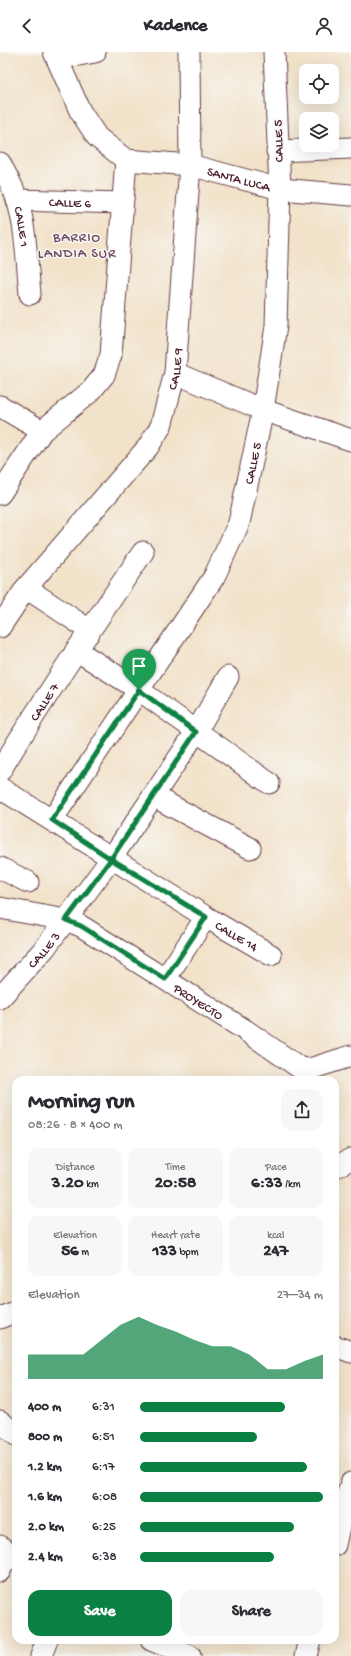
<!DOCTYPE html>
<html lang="en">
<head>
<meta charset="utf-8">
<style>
	:root { --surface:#fff; --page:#f7f7f7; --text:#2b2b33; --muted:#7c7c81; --accent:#0b8043 }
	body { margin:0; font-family:"Gochi Hand",sans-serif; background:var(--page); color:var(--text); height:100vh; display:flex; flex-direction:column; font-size:15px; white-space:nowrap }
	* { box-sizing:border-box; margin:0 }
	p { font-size:13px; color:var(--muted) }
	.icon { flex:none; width:22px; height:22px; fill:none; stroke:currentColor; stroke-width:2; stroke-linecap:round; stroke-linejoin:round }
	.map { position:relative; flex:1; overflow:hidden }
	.side { position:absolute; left:12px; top:1024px; width:327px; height:568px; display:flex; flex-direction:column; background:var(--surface); border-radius:12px; box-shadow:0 4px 16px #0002 }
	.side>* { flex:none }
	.buttons { position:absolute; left:299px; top:12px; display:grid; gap:8px }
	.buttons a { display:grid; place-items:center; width:40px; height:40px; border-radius:8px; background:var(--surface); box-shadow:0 4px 16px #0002; font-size:20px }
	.pin { position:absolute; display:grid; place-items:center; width:34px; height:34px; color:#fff; margin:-41px -17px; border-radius:50% 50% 50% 0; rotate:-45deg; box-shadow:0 0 4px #0007 }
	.pin .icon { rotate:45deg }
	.round { display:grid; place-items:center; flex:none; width:42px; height:42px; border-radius:12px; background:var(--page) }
	.overview { display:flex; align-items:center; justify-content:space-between; height:68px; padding:0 16px }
	h1 { font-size:22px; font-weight:700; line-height:30px }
	.metrics { display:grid; grid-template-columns:repeat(3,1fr); gap:6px; height:68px; padding:4px 16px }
	.metrics div { display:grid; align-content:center; border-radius:10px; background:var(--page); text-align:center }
	.metrics b { font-size:17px; font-weight:700 }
	.metrics small { font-size:11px; font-weight:400 }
	.metrics p { font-size:11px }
	.chart { height:112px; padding:8px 16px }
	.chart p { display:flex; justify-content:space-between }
	.chart svg { width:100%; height:72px; margin-top:4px; fill:var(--accent); opacity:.7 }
	.action { display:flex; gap:8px; margin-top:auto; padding:8px 16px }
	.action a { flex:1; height:46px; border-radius:12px; background:var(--accent); color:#fff; font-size:16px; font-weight:700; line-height:46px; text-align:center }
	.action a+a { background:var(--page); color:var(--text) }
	ul { padding:0 16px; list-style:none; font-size:13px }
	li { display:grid; grid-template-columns:64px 48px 1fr; align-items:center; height:30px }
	li i { height:10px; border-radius:5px; background:var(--accent) }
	header { display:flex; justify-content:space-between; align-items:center; height:52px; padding:0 16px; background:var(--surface); font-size:18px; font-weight:700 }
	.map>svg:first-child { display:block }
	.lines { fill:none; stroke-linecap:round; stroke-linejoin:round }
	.minor-casing { stroke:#633c43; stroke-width:23 }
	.minor { stroke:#fff; stroke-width:21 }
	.route-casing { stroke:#fff; stroke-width:8 }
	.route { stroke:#0b8043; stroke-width:5 }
	.labels { text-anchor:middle; stroke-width:3; stroke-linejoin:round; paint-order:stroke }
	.street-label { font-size:13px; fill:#4a1f2b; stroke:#f6f6f2 }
	.neighbourhood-label { font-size:14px; letter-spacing:1px; fill:#714a62; stroke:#f6f6f2 }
</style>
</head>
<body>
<header><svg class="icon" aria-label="back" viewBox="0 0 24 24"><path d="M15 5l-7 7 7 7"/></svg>Kadence<svg class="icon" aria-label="person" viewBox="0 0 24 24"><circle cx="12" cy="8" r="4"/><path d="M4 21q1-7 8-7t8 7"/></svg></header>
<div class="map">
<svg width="351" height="1604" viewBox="0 0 351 1604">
	<rect width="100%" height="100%" fill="#f6f6f2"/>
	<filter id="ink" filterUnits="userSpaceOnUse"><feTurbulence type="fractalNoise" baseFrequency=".025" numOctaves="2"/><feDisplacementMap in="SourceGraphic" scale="8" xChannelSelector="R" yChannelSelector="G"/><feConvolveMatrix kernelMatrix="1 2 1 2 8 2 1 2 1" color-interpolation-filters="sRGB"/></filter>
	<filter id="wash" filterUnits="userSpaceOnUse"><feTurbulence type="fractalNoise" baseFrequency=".012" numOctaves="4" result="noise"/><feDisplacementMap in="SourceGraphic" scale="16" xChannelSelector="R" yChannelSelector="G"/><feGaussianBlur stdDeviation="0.9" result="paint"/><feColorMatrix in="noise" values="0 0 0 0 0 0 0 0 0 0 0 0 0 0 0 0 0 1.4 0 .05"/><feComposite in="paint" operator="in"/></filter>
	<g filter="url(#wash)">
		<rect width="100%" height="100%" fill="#f2e2c9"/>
	</g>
	<g filter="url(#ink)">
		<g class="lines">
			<defs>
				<g id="minor">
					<path d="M 54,0 L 80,59 L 97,85 L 126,108"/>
					<path d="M 57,7 L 95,0"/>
					<path d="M 277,99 L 351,96"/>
					<path id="s1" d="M 126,108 L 190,113 L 280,137 L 351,143"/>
					<path id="s2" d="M 0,111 C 6,123 13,134 17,147 C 26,175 27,212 30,242"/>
					<path id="s3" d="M 17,148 L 122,151"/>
					<path d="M 175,321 L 263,358 L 351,388"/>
					<path d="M 0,354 L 42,379"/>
					<path d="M 0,442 L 42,379 L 91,339 L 104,323 L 111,303 L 126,108"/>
					<path d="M 26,536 L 79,571 L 89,581"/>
					<path id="s4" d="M 0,575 L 26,536 L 148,395 L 161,374 L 175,321 L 190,113 L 189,0"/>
					<path d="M 76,598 L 139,638 L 269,731"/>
					<path id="s5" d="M 0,719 C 45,644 94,572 143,500"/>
					<path id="s6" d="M 0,736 L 206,865 L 271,903"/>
					<path d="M 153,744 L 250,796"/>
					<path id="s7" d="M 52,768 L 214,525 L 239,471 L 263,358 L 276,274 L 280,137 L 274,0"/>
					<path d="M 0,816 L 28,830"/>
					<path id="s8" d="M 0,856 L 66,868 L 81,874 L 245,978 L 300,1016 L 307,1017 L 313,1016 L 351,1004"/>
					<path d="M 165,927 L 206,865"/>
					<path id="s9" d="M 0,946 L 45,896 L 111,807 L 196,680 L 228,625"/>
					<path d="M 335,1115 L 351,1107"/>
					<path d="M 0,1266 L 16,1259"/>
					<path d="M 335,1294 L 351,1300"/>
					<path d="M 0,1369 L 16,1383"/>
					<path d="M 335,1493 L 342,1461 L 351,1431"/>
					<path d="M 0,1494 L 16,1507"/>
					<path d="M 0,1519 L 8,1500"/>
					<path d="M 151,1588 L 190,1604"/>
					<path d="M 41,1604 L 47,1588"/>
					<path d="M 306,1604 L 310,1588"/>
				</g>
			</defs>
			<use href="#minor" class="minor-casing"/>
			<use href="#minor" class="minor"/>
		</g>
	</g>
	<g class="lines" filter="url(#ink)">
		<defs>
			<path id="route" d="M 139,638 L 196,680 L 111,807 L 206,865 L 165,927 L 81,874 L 66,868 L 111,807 L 52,768 L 139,638"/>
		</defs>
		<use href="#route" class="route-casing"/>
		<use href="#route" class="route"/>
	</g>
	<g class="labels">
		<g class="street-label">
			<text transform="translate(277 89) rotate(-92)" y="5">CALLE 5</text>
			<text dy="5" stroke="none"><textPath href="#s1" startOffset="115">SANTA LUCA</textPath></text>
			<text dy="5" stroke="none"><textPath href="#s3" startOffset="53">CALLE 6</textPath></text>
			<text dy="5" stroke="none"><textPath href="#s2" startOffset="68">CALLE 1</textPath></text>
			<text dy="5" stroke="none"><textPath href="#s4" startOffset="317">CALLE 9</textPath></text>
			<text dy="5" stroke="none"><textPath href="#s7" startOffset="413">CALLE 5</textPath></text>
			<text dy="5" stroke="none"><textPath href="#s5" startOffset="82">CALLE 7</textPath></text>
			<text dy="5" stroke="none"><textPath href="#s6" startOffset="279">CALLE 14</textPath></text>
			<text dy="5" stroke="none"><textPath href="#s9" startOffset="65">CALLE 3</textPath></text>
			<text dy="5" stroke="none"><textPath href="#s8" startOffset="223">PROYECTO</textPath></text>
		</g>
		<g class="neighbourhood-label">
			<text x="77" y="189">BARRIO<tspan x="77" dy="16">LANDIA SUR</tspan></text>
		</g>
	</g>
</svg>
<div class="buttons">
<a><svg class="icon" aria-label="locate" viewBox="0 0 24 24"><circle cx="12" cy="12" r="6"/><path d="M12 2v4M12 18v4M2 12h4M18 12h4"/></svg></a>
<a><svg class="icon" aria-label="layers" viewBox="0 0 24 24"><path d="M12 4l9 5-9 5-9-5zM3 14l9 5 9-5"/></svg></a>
</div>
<div class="pin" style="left:139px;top:638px;background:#1e9e55"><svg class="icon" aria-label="arrive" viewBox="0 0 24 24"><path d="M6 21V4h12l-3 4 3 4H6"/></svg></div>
<section class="side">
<div class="overview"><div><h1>Morning run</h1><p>08:26 · 8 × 400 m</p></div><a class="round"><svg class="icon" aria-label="share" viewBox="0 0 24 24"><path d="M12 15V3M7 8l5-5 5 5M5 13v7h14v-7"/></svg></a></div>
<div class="metrics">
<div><p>Distance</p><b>3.20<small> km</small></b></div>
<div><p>Time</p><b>20:58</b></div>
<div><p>Pace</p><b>6:33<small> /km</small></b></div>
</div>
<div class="metrics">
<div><p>Elevation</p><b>56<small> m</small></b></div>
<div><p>Heart rate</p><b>133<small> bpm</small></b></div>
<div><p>kcal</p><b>247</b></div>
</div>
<div class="chart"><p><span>Elevation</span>27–34 m</p>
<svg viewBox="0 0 160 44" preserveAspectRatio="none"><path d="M0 44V29L10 29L20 29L30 29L40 20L50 11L60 6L70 11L80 15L90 20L100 24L110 24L120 29L130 38L140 38L150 33L160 29V44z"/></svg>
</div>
<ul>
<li><b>400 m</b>6:31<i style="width:79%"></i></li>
<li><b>800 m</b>6:51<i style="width:64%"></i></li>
<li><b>1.2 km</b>6:17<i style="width:91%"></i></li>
<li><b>1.6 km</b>6:08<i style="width:100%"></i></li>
<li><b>2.0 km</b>6:25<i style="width:84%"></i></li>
<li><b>2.4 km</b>6:38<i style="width:73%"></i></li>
</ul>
<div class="action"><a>Save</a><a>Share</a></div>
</section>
</div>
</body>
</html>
